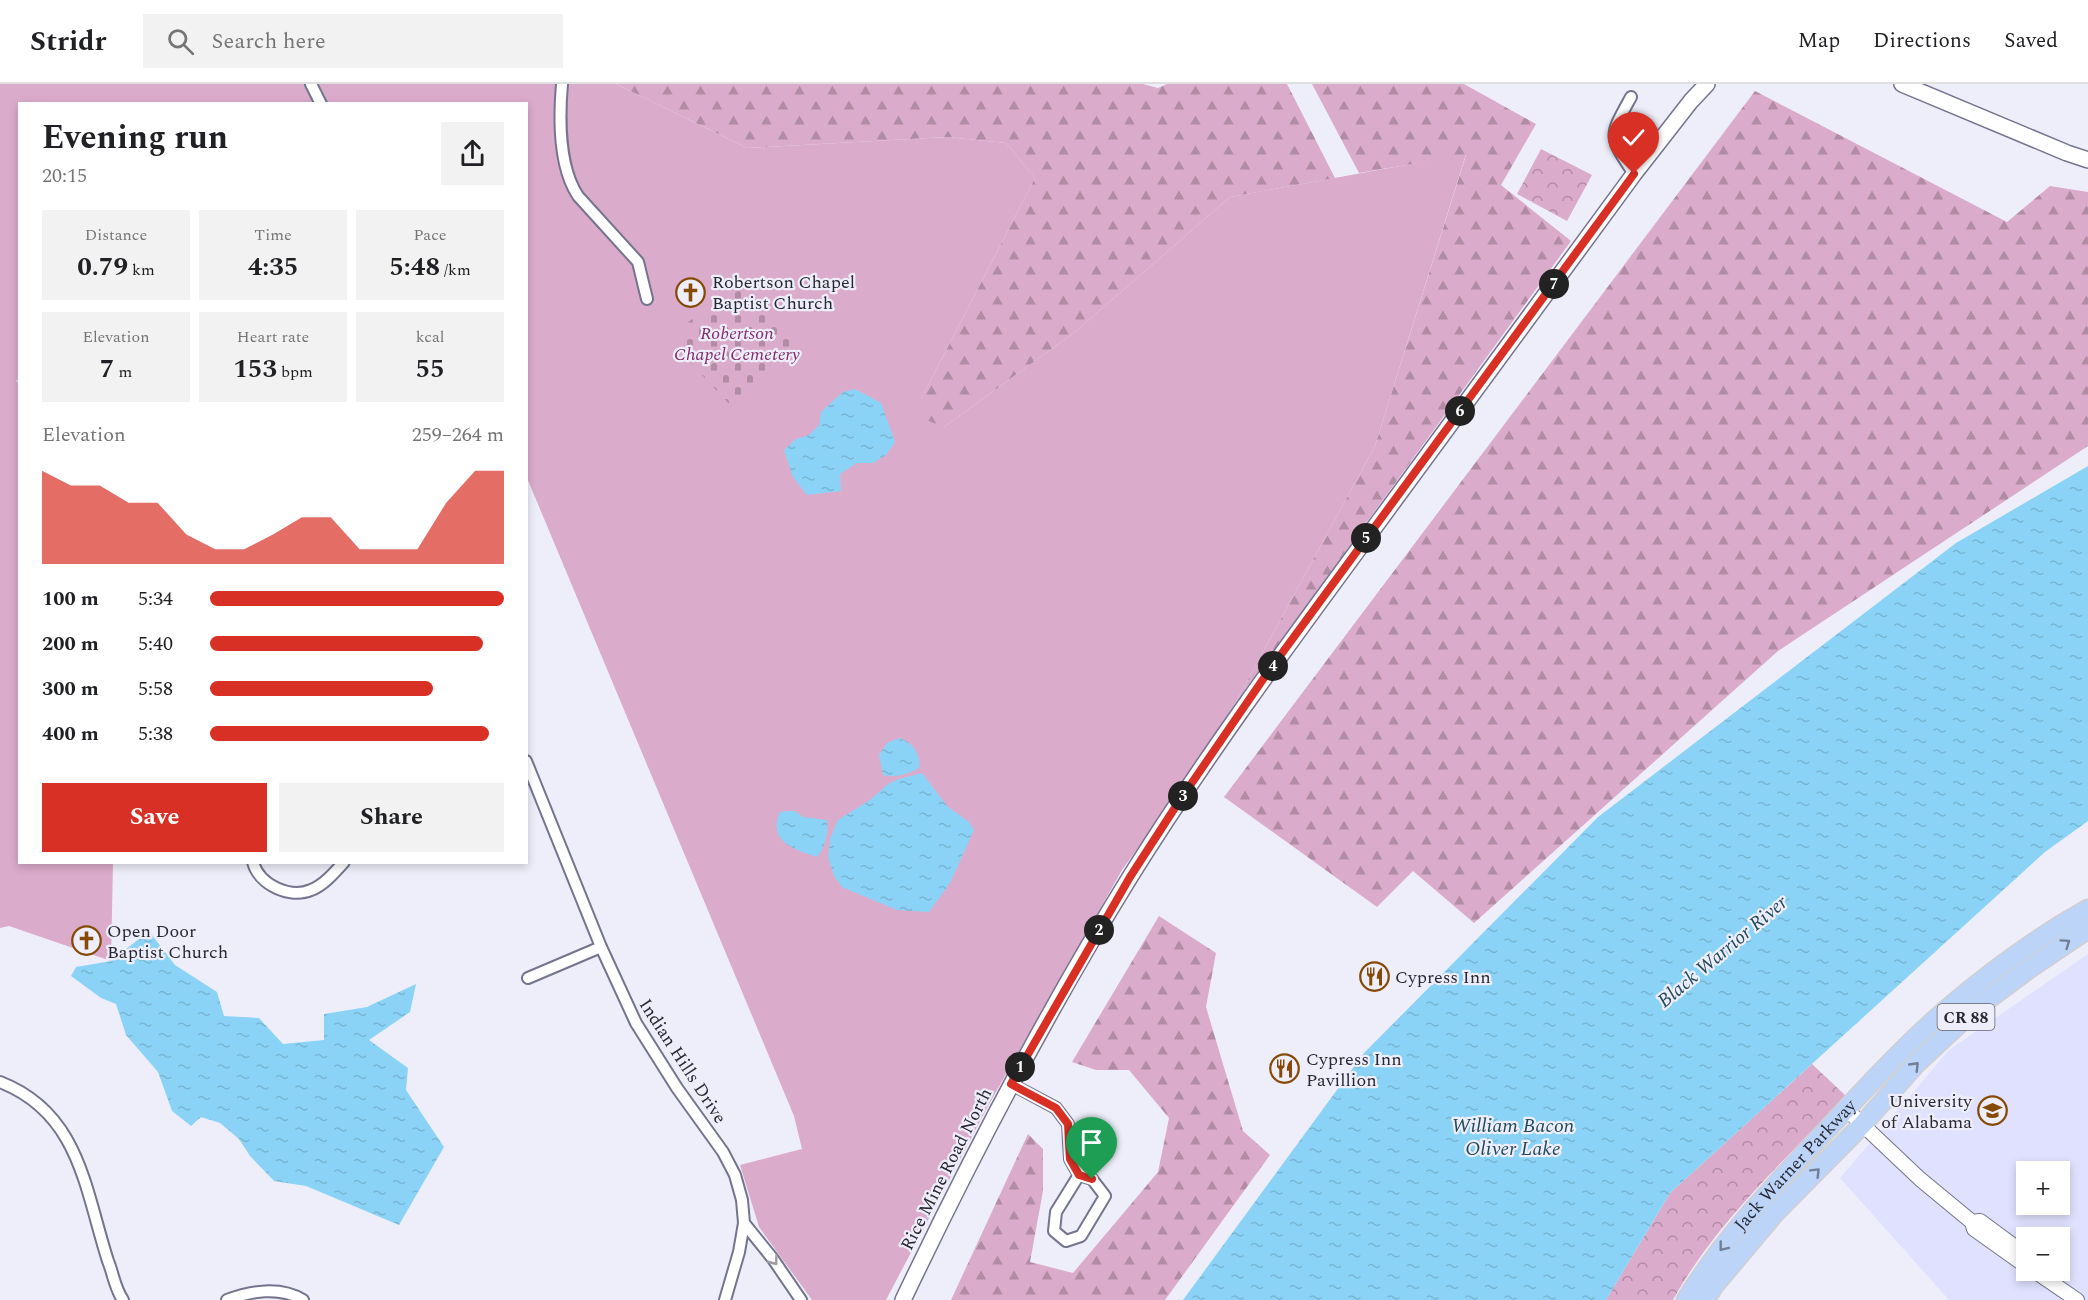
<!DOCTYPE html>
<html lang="en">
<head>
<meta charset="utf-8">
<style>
	:root { --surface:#fff; --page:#f2f2f2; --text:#202124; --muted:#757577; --line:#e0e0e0; --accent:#d93025 }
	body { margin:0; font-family:Spectral,serif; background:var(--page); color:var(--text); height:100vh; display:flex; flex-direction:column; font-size:22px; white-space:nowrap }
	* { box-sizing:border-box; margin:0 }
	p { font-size:20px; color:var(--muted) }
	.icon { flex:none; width:33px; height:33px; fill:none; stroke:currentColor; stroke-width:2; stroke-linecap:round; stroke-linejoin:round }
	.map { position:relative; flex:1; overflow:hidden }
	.sheet { position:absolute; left:18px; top:18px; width:510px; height:762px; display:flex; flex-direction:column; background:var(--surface); border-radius:0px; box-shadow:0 3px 9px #0003 }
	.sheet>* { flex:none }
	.tools { position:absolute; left:2016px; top:1077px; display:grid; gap:12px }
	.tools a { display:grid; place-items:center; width:54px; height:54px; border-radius:0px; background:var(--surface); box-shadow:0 3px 9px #0003; font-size:30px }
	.pin { position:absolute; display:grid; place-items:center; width:51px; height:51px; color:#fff; margin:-62px -26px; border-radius:50% 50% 50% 0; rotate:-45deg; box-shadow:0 0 6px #0007 }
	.pin .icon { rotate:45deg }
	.km { position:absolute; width:30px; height:30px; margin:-15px; border-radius:50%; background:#222; color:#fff; font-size:16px; line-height:30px; text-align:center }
	.round { display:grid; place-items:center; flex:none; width:63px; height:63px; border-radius:0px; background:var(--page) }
	.overview { display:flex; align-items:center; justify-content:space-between; height:102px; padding:0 24px }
	h1 { font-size:33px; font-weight:700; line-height:45px }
	.metrics { display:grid; grid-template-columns:repeat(3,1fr); gap:9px; height:102px; padding:6px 24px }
	.metrics div { display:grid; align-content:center; border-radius:0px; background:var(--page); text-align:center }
	.metrics b { font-size:26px; font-weight:700 }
	.metrics small { font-size:16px; font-weight:400 }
	.metrics p { font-size:16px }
	.chart { height:168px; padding:12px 24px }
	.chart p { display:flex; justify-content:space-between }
	.chart svg { width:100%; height:108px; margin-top:6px; fill:var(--accent); opacity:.7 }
	.primary-button { display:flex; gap:12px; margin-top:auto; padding:12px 24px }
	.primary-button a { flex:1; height:69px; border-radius:0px; background:var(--accent); color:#fff; font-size:24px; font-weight:700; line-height:69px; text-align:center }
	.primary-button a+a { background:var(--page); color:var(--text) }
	ul { padding:0 24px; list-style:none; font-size:20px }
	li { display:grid; grid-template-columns:96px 72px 1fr; align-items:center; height:45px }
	li i { height:15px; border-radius:8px; background:var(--accent) }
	header { display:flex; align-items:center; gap:36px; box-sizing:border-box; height:84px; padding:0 30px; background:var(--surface); border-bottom:2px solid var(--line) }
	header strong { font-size:28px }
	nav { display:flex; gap:33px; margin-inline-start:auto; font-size:21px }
	.search { width:420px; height:54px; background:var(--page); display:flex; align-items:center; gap:15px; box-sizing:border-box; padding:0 21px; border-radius:0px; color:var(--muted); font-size:22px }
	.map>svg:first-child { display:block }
	.built { fill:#e0e1fe; fill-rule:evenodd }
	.grass { fill:#dbabcb }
	.forest { fill:url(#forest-firs) }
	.cemetery { fill:url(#cemetery-stones) }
	.park { fill:url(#park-crowns) }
	.water { fill:url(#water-ripples) }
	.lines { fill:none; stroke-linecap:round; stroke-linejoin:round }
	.minor-casing { stroke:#74748e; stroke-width:14 }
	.tertiary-casing { stroke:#74748e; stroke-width:16 }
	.secondary-casing { stroke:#74748e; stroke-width:18 }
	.primary-casing { stroke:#d0d0d2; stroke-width:21 }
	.minor { stroke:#fff; stroke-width:10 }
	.tertiary { stroke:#fff; stroke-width:14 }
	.secondary { stroke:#fff; stroke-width:15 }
	.primary { stroke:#bcd4f8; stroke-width:18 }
	.oneway { stroke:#727e96 }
	.oneway2 { stroke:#9e9ea3 }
	.route-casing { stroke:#fff; stroke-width:12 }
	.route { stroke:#d93025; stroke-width:8 }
	.labels { text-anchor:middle; stroke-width:4.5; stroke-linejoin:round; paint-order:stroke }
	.shield { fill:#eeeefa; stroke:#63636f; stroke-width:1.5 }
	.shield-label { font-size:16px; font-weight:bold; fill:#282833 }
	.poi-label { font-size:18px; fill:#282833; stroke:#eeeefa; text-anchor:start }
	.park-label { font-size:18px; font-style:italic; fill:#802c6c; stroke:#eeeefa }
	.street-label { font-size:18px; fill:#282833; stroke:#eeeefa }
	.water-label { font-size:20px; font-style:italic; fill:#214a5d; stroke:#eeeefa }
</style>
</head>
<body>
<header>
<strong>Stridr</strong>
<div class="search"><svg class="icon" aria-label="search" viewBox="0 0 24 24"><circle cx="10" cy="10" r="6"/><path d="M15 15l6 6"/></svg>Search here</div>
<nav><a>Map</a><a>Directions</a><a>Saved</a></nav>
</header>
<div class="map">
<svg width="2088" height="1216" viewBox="0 0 2088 1216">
	<defs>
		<pattern id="forest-firs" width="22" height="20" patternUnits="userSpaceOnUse" patternTransform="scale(1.5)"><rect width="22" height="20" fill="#dbabcb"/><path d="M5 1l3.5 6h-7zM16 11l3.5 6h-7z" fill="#b28ba5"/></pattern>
		<pattern id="cemetery-stones" width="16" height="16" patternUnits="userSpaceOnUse" patternTransform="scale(1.5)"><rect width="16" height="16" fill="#dbabcb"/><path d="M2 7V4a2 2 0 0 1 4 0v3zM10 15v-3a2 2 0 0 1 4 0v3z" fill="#b28ba5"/></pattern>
		<pattern id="park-crowns" width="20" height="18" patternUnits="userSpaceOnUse" patternTransform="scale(1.5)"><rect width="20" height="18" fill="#dbabcb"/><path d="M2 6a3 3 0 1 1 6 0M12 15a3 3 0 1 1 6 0" fill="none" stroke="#b28ba5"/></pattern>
		<pattern id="water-ripples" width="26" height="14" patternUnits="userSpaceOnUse" patternTransform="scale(1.5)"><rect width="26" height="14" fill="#8bd3f6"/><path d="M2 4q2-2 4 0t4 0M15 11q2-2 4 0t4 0" fill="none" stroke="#78b5d3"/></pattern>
	</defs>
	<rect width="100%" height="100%" fill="#eeeefa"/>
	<path class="built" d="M 2088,870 L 2088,1216 L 1949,1216 L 1840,1094 L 1949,966 ZM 2026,1088 L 2060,1088 L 2060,1120 L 2026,1120 ZM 2026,1154 L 2060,1154 L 2060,1186 L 2026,1186 Z"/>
	<path class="grass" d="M 0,0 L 616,0 L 747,64 L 947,53 L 1006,59 L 1035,94 L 921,315 L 944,343 L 1075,248 L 1230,113 L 1466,70 L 1375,362 L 1234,621 L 1174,714 L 1122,786 L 1095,834 L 988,1022 L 886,1216 L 812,1216 L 759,1143 L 740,1081 L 802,1065 L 794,1032 L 527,394 L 526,20 L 20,20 L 20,296 L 16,296 L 20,302 L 20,778 L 113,779 L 111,877 L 9,842 L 0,844 Z"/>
	<path class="forest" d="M 616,0 L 1143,0 L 1158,4 L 1167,0 L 1287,0 L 1335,94 L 1230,113 L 1075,248 L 944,343 L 924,335 L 921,315 L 1035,94 L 1006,59 L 947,53 L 747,64 Z
		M 1312,0 L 1464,0 L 1536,40 L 1501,101 L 1571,157 L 1234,621 L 1375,362 L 1466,71 L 1359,89 Z
		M 1755,7 L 2007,138 L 2050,102 L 2088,108 L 2088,362 L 1778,567 L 1474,839 L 1413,787 L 1377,823 L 1224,713 Z
		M 1159,832 L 1216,869 L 1206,923 L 1243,1047 L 1270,1071 L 1165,1216 L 951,1216 L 1028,1050 L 1043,1065 L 1043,1107 L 1030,1178 L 1073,1189 L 1158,1088 L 1169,1034 L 1129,986 L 1096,986 L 1072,978 Z"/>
	<path class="cemetery" d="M 746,202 L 802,258 L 733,324 L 673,260 L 694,248 L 688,238 Z"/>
	<path class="park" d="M 1541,65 L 1592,91 L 1567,137 L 1517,110 Z
		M 1812,980 L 1846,1012 C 1785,1076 1716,1138 1673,1216 L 1606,1216 L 1670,1109 Z"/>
	<path class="water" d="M 855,305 L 881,319 L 895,358 L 886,371 L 873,379 L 857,379 L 840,390 L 841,407 L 807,411 L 793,393 L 784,366 L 796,355 L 809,351 L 819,341 L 821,328 L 843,308 Z
		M 2088,382 L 2088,737 L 2045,768 L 1670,1109 L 1606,1216 L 1183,1216 L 1364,969 L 1598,733 L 1956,459 Z
		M 899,654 C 913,658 921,671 919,684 C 909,690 895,694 883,691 L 879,671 L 887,659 Z
		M 922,689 L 947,722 L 969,738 L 974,746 L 950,799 L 929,828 L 897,826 L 842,803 L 834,792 L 828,773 L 830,755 L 838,736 L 870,716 L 888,700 L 899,695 Z
		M 788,727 L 795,727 L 803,733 L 827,736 C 829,749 825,764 817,773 C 794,766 767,757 780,728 Z
		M 149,847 L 175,881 L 217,908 L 224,932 L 259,934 L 283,960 L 324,956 L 324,930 L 367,923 L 416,900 L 410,928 L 369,956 L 408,984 L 406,1006 L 444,1063 L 399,1141 L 306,1102 L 274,1097 L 250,1072 L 239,1055 L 220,1039 L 201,1033 L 191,1042 L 172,1027 L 158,988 L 126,951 L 116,920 L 101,914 L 71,892 L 76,883 L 111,877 Z"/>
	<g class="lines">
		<defs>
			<path id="minor" d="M 311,0 L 321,20
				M 562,0 C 559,34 559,83 578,112 L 638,178 L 647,215
				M 1631,13 C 1609,53 1608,51 1634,90
				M 526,677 L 601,863 L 636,939 L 677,1004 L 723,1068 L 735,1091 L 742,1116 L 744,1139 L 739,1168 L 725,1216
				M 253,778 C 259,801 290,815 311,806 C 324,801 335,788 344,778
				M 528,894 L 601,863
				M 0,998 C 80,1029 85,1106 108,1177 C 113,1189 115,1205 123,1216
				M 1011,1000 L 1056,1024 L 1068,1040 L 1070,1075 L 1079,1091 L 1056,1128 L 1054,1147 L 1066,1157 L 1081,1152 L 1105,1112 L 1092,1095 L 1079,1091
				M 744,1139 L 773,1175 L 801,1216
				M 227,1216 C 250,1207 280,1202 303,1216"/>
			<path id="tertiary" d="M 1846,1025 L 1920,1095 L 1972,1138 L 1974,1145 L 2026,1182
				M 1972,1138 L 1980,1137 L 2026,1171
				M 2033,1186 L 2077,1216"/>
			<path id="secondary" d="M 1902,0 L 2067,69 L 2088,76
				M 903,1216 C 972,1071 1046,929 1130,793 C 1205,673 1290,558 1374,444 C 1461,326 1548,208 1634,90 L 1691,17 L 1707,0"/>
			<g id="primary">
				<path id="s1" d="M 1686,1216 C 1723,1155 1773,1103 1822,1051 C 1862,1008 1903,963 1947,925 C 1991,887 2038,853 2088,825"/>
				<path d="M 1706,1216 L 1713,1203 L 1775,1129 L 1862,1041 L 1916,980 L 1975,925 L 2026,887 L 2088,845"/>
			</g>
		</defs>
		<use href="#minor" class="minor-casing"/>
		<use href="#tertiary" class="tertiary-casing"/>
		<use href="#secondary" class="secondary-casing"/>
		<use href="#primary" class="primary-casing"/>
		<use href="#minor" class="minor"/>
		<use href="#tertiary" class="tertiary"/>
		<use href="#secondary" class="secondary"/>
		<use href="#primary" class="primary"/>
	</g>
	<defs><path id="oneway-chevron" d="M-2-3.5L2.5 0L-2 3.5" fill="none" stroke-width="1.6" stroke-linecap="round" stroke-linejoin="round" transform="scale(1.5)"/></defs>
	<g class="oneway">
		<use href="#oneway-chevron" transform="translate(2066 859) rotate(-35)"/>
		<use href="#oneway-chevron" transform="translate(1915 982) rotate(-46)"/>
		<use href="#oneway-chevron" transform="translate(1816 1088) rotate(-45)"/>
		<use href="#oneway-chevron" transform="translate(1723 1163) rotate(128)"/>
	</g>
	<use class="oneway2" href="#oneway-chevron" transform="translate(774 1177) rotate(53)"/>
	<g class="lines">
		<defs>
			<path id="route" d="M 1092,1095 L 1079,1091 L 1070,1075 L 1068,1040 L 1056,1024 L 1011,1000 L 1016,991 L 1130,793 L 1178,719 L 1266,591 L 1634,90"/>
		</defs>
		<use href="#route" class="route-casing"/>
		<use href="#route" class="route"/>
	</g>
	<defs>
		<symbol id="church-ring" viewBox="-11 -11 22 22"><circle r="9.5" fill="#eeeefa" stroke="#864a06" stroke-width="1.5"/><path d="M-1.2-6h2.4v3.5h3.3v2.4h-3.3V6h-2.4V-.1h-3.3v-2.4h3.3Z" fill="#864a06"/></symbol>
		<symbol id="restaurant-ring" viewBox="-11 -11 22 22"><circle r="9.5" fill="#eeeefa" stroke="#864a06" stroke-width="1.5"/><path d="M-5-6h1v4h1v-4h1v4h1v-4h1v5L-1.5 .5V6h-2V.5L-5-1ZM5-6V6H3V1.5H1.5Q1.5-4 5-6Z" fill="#864a06"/></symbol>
		<symbol id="university-ring" viewBox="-11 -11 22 22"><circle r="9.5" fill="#eeeefa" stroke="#864a06" stroke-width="1.5"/><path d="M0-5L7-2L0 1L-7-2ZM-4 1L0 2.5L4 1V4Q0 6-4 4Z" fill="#864a06"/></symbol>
	</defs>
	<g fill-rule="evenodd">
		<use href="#church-ring" x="674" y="192" width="33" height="33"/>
		<use href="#church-ring" x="70" y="840" width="33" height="33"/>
		<use href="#restaurant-ring" x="1358" y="876" width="33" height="33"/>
		<use href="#restaurant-ring" x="1268" y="968" width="33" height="33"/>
		<use href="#university-ring" x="1976" y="1010" width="33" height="33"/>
	</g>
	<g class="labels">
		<rect class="shield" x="1937.5" y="920" width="57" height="26" rx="4.5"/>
		<g class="shield-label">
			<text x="1966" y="939">CR 88</text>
		</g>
		<g class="poi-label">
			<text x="712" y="204">Robertson Chapel<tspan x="712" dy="21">Baptist Church</tspan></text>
			<text x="107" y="853">Open Door<tspan x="107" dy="21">Baptist Church</tspan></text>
			<text x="1395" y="899">Cypress Inn</text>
			<text x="1306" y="981">Cypress Inn<tspan x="1306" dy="21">Pavillion</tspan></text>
			<text x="1972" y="1023" text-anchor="end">University<tspan x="1972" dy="21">of Alabama</tspan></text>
		</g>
		<g class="park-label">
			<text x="737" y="255">Robertson<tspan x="737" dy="21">Chapel Cemetery</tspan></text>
		</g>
		<g class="street-label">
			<text transform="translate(683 977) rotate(57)" y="6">Indian Hills Drive</text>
			<text dy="6" stroke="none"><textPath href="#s1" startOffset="174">Jack Warner Parkway</textPath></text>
			<text transform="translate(946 1085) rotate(-63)" y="6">Rice Mine Road North</text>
		</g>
		<g class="water-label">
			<text transform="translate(1722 867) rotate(-40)" y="7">Black Warrior River</text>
			<text x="1513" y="1048">William Bacon<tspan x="1513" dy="23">Oliver Lake</tspan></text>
		</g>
	</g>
</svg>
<div class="tools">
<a>+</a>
<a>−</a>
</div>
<div class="pin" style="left:1092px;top:1095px;background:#1e9e55"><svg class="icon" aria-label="arrive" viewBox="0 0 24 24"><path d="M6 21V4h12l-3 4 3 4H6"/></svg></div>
<div class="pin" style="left:1634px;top:90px;background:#d93025"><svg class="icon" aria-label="check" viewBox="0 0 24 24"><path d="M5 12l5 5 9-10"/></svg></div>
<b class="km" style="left:1020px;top:983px">1</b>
<b class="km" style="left:1099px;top:846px">2</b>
<b class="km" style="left:1183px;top:712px">3</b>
<b class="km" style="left:1273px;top:582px">4</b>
<b class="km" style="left:1366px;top:454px">5</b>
<b class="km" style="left:1460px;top:327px">6</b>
<b class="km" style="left:1554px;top:200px">7</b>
<section class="sheet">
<div class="overview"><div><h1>Evening run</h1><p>20:15</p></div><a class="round"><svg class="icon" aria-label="share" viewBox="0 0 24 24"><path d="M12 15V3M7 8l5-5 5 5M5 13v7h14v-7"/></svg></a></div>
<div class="metrics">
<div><p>Distance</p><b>0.79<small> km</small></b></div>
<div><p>Time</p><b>4:35</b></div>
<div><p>Pace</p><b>5:48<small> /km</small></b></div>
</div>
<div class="metrics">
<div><p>Elevation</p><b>7<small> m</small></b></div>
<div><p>Heart rate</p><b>153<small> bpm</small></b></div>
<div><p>kcal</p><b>55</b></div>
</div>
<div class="chart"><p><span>Elevation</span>259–264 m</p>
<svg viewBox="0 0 160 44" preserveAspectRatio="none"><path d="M0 44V6L10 12L20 12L30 19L40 19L50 32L60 38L70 38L80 32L90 25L100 25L110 38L120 38L130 38L140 19L150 6L160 6V44z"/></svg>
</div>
<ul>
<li><b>100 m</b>5:34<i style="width:100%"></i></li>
<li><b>200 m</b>5:40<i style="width:93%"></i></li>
<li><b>300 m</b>5:58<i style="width:76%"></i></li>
<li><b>400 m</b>5:38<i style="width:95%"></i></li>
</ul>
<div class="primary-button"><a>Save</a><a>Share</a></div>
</section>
</div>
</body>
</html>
